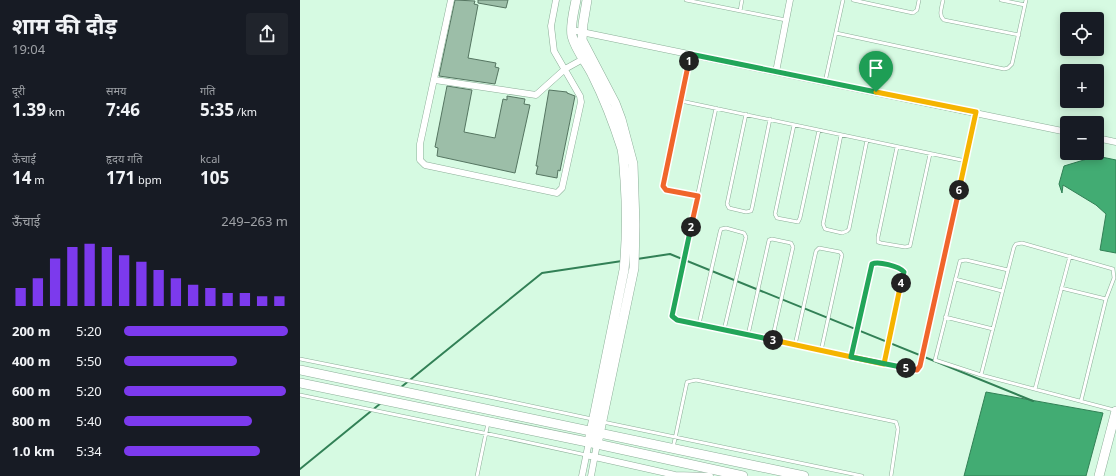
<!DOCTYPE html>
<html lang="hi">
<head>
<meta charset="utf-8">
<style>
	:root { --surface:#171b24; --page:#20242c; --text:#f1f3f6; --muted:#9ea1a6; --accent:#7c3aed }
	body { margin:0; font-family:"Noto Sans","Noto Sans Devanagari",sans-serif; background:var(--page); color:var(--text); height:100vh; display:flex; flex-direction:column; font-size:15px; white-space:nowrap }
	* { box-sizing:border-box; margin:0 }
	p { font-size:13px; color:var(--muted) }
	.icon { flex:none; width:22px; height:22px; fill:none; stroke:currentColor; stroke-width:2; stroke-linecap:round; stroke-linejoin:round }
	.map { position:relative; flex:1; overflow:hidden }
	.sheet { display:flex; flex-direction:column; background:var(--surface); width:300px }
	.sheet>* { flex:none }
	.controls { position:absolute; left:760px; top:12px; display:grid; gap:8px }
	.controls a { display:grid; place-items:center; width:44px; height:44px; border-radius:4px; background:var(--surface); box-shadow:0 2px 10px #0003; font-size:20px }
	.pin { position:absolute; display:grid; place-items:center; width:34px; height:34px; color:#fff; margin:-41px -17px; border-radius:50% 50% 50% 0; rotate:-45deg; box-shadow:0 0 4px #0007 }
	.pin .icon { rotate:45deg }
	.km { position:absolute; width:20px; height:20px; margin:-10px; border-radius:50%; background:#222; color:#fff; font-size:11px; line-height:20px; text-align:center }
	.round { display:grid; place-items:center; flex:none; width:42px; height:42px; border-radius:4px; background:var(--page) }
	.overview { display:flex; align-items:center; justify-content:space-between; height:68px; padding:0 12px }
	h1 { font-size:22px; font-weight:700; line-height:30px }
	.metrics { display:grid; grid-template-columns:repeat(3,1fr); gap:6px; height:68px; padding:4px 12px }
	.metrics div { display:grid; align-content:center }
	.metrics b { font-size:17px; font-weight:700 }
	.metrics small { font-size:11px; font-weight:400 }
	.metrics p { font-size:11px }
	.chart { height:112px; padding:8px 12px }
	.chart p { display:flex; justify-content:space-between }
	.chart svg { width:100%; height:72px; margin-top:4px; stroke:var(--accent); stroke-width:6 }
	ul { padding:0 12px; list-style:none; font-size:13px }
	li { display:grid; grid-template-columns:64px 48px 1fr; align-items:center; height:30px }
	li i { height:10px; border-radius:5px; background:var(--accent) }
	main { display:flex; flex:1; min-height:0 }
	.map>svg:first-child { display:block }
	.water { fill:#42ac73; stroke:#328056 }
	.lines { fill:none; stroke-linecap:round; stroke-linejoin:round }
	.stream { stroke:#328056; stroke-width:2 }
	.building { fill:#9cbea8; stroke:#557561 }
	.lane-casing { stroke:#8cae98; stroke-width:4 }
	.street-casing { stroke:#8cae98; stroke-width:7 }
	.secondary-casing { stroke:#8cae98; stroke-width:10 }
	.lane { stroke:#fff; stroke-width:3 }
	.street { stroke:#fff; stroke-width:6 }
	.secondary { stroke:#fff; stroke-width:9 }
	.split-1-casing { stroke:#fff; stroke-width:8 }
	.split-2-casing { stroke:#fff; stroke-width:8 }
	.split-3-casing { stroke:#fff; stroke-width:8 }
	.split-4-casing { stroke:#fff; stroke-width:8 }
	.split-5-casing { stroke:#fff; stroke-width:8 }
	.split-6-casing { stroke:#fff; stroke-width:8 }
	.split-7-casing { stroke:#fff; stroke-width:8 }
	.split-1 { stroke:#22a559; stroke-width:5 }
	.split-2 { stroke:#f0652b; stroke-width:5 }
	.split-3 { stroke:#22a559; stroke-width:5 }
	.split-4 { stroke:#f5b400; stroke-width:5 }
	.split-5 { stroke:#22a559; stroke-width:5 }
	.split-6 { stroke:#f0652b; stroke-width:5 }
	.split-7 { stroke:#f5b400; stroke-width:5 }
</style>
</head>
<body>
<main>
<section class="sheet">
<div class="overview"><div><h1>शाम की दौड़</h1><p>19:04</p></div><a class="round"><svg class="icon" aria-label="share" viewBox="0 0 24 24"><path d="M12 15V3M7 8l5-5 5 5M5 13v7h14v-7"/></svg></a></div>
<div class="metrics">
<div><p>दूरी</p><b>1.39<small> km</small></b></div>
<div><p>समय</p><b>7:46</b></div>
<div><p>गति</p><b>5:35<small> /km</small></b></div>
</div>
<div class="metrics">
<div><p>ऊँचाई</p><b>14<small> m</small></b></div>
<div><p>हृदय गति</p><b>171<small> bpm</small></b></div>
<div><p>kcal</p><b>105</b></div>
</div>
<div class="chart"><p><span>ऊँचाई</span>249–263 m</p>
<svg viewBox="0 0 160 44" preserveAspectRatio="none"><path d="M5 44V33M15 44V27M25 44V15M35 44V8M45 44V6M55 44V8M65 44V13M75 44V17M85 44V22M95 44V27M105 44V31M115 44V33M125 44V36M135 44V36M145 44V38M155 44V38"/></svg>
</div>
<ul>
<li><b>200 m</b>5:20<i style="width:100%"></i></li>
<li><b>400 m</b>5:50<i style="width:69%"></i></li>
<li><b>600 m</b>5:20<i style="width:99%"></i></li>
<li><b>800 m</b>5:40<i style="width:78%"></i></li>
<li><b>1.0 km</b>5:34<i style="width:83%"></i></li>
</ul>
</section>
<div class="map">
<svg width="816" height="476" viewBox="0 0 816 476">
	<rect width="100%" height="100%" fill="#d6fae2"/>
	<path class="water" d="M 797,156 L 816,160 L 816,253 L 800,250 L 806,214 L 796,205 L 763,185 L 762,193 L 759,184 L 764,166 Z
		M 686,392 L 803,413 L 786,476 L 664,476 Z"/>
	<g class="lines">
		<path class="stream" d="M 337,259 L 370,254 L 733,401
			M 100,388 L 242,273 L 322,261
			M 0,469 L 81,403"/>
	</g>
	<path class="building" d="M 155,0 L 175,1 L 174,4 L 178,5 L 168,58 L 196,63 L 195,67 L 199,68 L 195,84 L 139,76 Z
		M 178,0 L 208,0 L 206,8 L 178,3 Z
		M 147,86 L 172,90 L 164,132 L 195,138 L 203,99 L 207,100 L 207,96 L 225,99 L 224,104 L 230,105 L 215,173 L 137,156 L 138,148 L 135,147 Z
		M 249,90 L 267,92 L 267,93 L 275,96 L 260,171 L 258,170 L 257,178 L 236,174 L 238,166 L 236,166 Z"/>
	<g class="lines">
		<defs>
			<path id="lane" d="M 386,0 L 486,20
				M 553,0 L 613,13 L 617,10 L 619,0
				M 643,0 C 642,7 638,15 644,20 L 719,35
				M 701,0 L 725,5
				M 440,11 L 442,0
				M 536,33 L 704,69 L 708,68 L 712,64 L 726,0
				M 390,54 L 363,186 L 366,189 L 398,196
				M 525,82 L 543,0
				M 381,101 L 666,161
				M 416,108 L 372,316 L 377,320 L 614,370 L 617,369 L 620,366 L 676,112
				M 446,114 L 427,204 L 429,208 L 446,212 L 451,211 L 452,208 L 470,119
				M 494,125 L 475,214 L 477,218 L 498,222 L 500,218 L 519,130
				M 541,135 L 523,224 L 525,229 L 542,233 L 547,231 L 549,229 L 567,140
				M 597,147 L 578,237 L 578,242 L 581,243 L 605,247 L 610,246 L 630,154
				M 708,270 L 666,260 L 660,261 L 635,360 L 681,375 L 814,410
				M 655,279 L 702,291
				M 761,288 L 806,299
				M 645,317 L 693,329
				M 399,324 L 420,232 L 421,229 L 426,228 L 444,233 L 446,237 L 424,330
				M 448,335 L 469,240 L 472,239 L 491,243 L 493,247 L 472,340
				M 495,345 L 516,251 L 519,248 L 540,252 L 542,255 L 521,351
				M 551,357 L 570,267 L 574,263 L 577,263 L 600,268 L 603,272 L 583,364
				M 0,359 L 194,398 L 292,419
				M 681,375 L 714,247 L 716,244 L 722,243 L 813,269 L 814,278 L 806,299 L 781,401
				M 735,389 L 770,256
				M 0,395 L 203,437 L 286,455
				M 303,422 L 562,476
				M 373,448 L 387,382 L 396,380 L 596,422 L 598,429 L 591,476
				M 177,476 L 188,423"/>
			<path id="street" d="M 151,0 L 120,144 L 120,160 L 125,165 L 257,193 L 262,188 L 281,102 L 280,96 L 254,51 L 251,26 L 256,0
				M 272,30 L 767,132
				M 476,72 L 490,0
				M 135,80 L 236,95 L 265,69 L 283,59
				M 797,138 L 816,142
				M 286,455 L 375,475 L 410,476
				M 282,476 L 289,442
				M 291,476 L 297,444"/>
			<path id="secondary" d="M 276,0 C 274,11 270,25 272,36 C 276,51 287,63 293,76 C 305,100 314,124 322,149 C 324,159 324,170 325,180 C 327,210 327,240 324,270 L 289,442
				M 287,0 L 283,24 L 282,40 L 315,103 L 321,119 L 333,164 L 335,225 L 334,268 L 297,444
				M 0,370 L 504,476
				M 0,383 L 297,444 L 443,476
				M 799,476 L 816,411"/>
		</defs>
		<use href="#lane" class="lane-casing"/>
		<use href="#street" class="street-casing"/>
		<use href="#secondary" class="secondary-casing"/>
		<use href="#lane" class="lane"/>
		<use href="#street" class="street"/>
		<use href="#secondary" class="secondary"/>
	</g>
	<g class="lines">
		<defs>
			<path id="split-1" d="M 389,61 L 390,54 L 576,92"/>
			<path id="split-2" d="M 389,61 L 363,186 L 366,190 L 398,196 L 391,227"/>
			<path id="split-3" d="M 391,227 L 372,316 L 377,320 L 473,340"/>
			<path id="split-4" d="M 473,340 L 584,364 L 601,283"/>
			<path id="split-5" d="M 601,283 L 604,272 C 599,266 578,261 572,264 L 551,357 L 606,368"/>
			<path id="split-6" d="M 606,368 L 617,370 L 620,366 L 659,190"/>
			<path id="split-7" d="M 576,92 L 676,112 L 659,190"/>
		</defs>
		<use href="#split-1" class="split-1-casing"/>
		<use href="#split-2" class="split-2-casing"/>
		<use href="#split-3" class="split-3-casing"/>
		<use href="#split-4" class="split-4-casing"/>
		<use href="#split-5" class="split-5-casing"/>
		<use href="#split-6" class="split-6-casing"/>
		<use href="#split-7" class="split-7-casing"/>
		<use href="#split-1" class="split-1"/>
		<use href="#split-2" class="split-2"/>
		<use href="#split-3" class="split-3"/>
		<use href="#split-4" class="split-4"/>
		<use href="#split-5" class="split-5"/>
		<use href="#split-6" class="split-6"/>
		<use href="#split-7" class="split-7"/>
	</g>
</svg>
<div class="controls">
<a><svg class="icon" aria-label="locate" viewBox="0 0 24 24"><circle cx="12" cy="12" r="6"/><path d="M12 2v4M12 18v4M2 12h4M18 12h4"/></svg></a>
<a>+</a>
<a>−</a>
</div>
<div class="pin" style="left:576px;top:92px;background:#1e9e55"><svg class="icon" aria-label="arrive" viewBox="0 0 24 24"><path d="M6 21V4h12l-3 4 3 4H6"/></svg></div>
<b class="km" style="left:389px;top:61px">1</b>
<b class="km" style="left:391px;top:227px">2</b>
<b class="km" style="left:473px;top:340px">3</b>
<b class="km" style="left:601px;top:283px">4</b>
<b class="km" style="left:606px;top:368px">5</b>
<b class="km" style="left:659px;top:190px">6</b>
</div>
</main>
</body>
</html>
